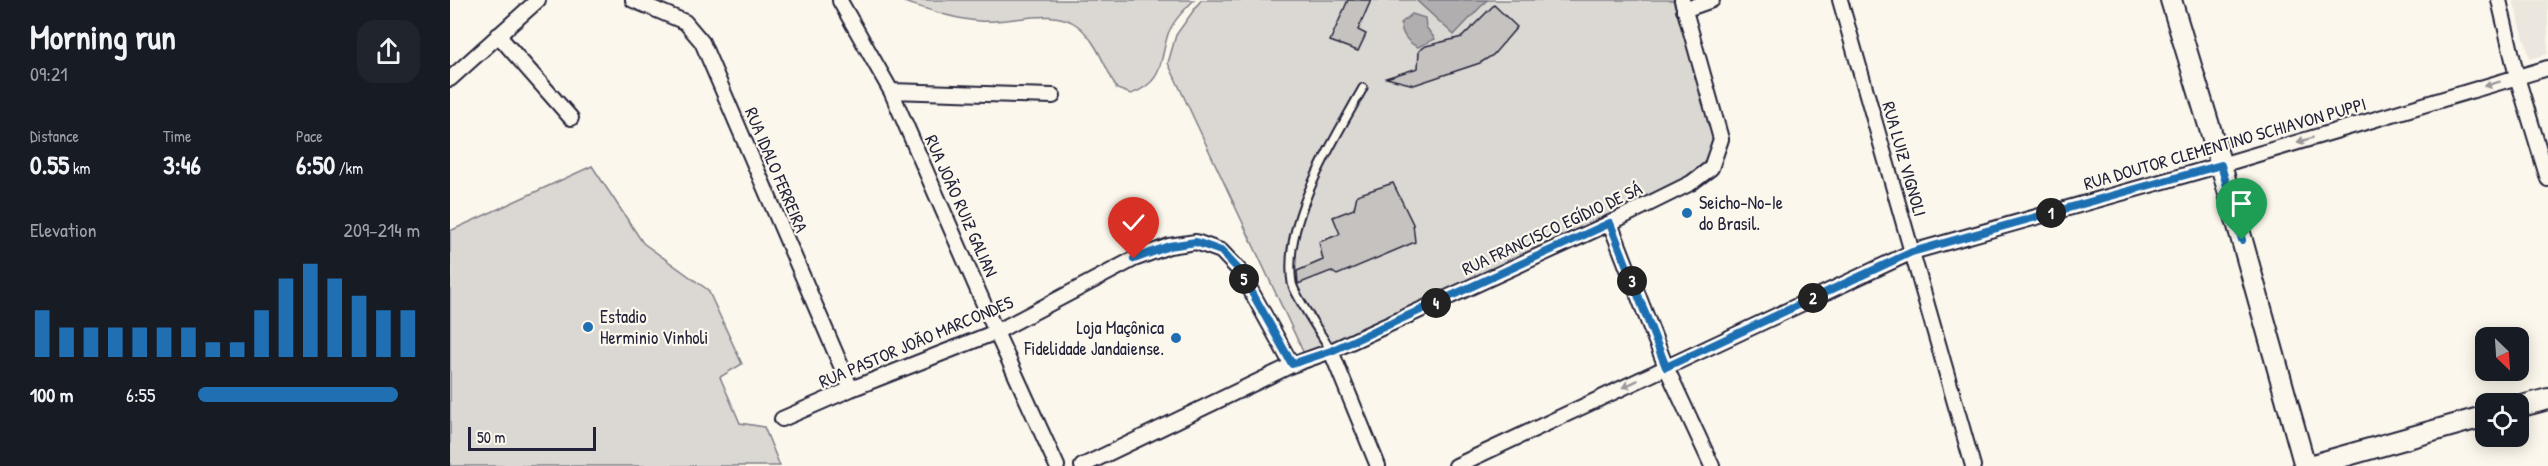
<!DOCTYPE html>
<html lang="en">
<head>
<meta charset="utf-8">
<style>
	:root { --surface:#171b24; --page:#20242c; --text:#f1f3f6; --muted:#9ea1a6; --accent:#1f6fb2 }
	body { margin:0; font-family:"Patrick Hand",sans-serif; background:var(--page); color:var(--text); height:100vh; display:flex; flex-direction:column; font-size:22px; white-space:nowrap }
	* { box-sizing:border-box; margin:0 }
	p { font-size:20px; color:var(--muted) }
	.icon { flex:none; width:33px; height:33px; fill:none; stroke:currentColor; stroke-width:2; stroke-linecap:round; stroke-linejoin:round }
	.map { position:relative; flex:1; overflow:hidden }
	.details { display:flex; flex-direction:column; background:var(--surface); width:450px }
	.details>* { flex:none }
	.needle { width:39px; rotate:155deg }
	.controls { position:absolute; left:2025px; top:327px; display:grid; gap:12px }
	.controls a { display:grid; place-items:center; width:54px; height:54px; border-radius:12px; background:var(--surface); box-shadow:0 3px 15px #0003; font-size:30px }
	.scale { position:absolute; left:18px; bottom:15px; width:128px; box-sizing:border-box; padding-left:6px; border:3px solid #22223b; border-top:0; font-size:16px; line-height:21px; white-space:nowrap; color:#22223b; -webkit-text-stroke:4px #fbf7ec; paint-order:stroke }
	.pin { position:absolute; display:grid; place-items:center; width:51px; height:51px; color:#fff; margin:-62px -26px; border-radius:50% 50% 50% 0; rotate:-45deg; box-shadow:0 0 6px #0007 }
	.pin .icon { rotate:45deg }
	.km { position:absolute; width:30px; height:30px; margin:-15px; border-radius:50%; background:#222; color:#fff; font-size:16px; line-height:30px; text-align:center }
	.round { display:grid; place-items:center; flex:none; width:63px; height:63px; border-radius:18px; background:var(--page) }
	.overview { display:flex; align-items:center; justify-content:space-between; height:102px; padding:0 30px }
	h1 { font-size:33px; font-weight:700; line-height:45px }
	.figures { display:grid; grid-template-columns:repeat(3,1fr); gap:9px; height:102px; padding:6px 30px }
	.figures div { display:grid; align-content:center }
	.figures b { font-size:26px; font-weight:700 }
	.figures small { font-size:16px; font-weight:400 }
	.figures p { font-size:16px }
	.chart { height:168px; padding:12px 30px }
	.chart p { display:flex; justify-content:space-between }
	.chart svg { width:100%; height:108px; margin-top:6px; stroke:var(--accent); stroke-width:6 }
	ul { padding:0 30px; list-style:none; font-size:20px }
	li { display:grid; grid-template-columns:96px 72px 1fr; align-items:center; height:45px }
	li i { height:15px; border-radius:8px; background:var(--accent) }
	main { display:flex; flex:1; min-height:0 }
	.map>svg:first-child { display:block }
	.built { fill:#ebe7df }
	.green { fill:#dbd8d3; stroke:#7e7d87; stroke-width:1.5 }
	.water { fill:#b1aeb0; stroke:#787681; stroke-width:1.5 }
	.building { fill:#c6c2c0; stroke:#22223b; stroke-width:1.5 }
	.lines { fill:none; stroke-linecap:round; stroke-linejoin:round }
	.lane-casing { stroke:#22223b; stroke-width:11 }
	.street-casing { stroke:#22223b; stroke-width:18 }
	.secondary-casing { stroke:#22223b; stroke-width:24 }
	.lane { stroke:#fbf7ec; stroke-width:7 }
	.street { stroke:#fbf7ec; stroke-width:14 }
	.secondary { stroke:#fbf7ec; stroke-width:20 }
	.oneway { fill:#99979c }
	.route-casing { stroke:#fff; stroke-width:12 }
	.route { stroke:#1f6fb2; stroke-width:8 }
	.poi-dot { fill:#1f6fb2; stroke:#fbf7ec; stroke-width:2 }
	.labels { text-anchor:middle; stroke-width:4.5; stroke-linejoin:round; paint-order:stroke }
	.street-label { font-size:18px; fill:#22223b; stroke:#fbf7ec }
	.poi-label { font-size:18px; fill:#22223b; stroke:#fbf7ec; text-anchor:start }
</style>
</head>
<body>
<main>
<section class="details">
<div class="overview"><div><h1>Morning run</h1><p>09:21</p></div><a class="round"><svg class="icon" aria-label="share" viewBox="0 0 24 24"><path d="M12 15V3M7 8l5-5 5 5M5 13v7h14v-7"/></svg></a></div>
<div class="figures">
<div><p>Distance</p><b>0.55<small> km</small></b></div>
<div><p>Time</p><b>3:46</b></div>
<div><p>Pace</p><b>6:50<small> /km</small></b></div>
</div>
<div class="chart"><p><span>Elevation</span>209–214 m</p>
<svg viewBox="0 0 160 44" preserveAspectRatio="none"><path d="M5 44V25M15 44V32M25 44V32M35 44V32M45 44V32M55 44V32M65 44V32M75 44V38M85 44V38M95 44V25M105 44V12M115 44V6M125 44V12M135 44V19M145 44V25M155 44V25"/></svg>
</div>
<ul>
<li><b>100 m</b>6:55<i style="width:90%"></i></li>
</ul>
</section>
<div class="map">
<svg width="2098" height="466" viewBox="0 0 2098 466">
	<rect width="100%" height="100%" fill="#fbf7ec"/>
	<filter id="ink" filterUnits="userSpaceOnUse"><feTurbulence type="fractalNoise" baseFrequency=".0167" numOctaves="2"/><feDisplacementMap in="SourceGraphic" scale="12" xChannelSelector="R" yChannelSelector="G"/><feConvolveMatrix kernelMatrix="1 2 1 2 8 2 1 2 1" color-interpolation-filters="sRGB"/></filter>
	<g filter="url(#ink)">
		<path class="built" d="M 2063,0 L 2098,0 L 2098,54 L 2080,59 Z"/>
		<path class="green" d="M 448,0 L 744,0 C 734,10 723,21 718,34 C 709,63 714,82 681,94 L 667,89 C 656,69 646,40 628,26 C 603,6 560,24 529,21 C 502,19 474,8 448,0 Z
			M 751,0 L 1223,0 L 1265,134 L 1254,164 L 1235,180 L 856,358 L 718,63 L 726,35 Z
			M 142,166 L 193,243 L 258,290 L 292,364 L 270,377 L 290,423 L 314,427 L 330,466 L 0,466 L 0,231 Z"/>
		<path class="water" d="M 966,0 L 1037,0 L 1004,35 Z
			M 962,14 L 975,18 L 976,27 L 985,39 L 968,47 C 958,43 951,34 951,23 Z"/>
		<path class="building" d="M 898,0 L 921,0 L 908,30 L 916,34 L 908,51 L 880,41 Z
			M 1044,5 L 1067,27 L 1043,55 L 1030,63 L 964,85 L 936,78 L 968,68 L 969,51 L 976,46 L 1012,37 Z
			M 943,183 L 963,224 L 965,242 L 887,275 L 881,271 L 848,284 L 847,271 L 873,260 L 869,242 L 890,234 L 883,217 L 904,209 L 907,195 Z"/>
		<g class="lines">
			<defs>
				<path id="lane" d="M 881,351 C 874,338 844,295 842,283 C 832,221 884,140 913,88"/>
				<path id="street" d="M 183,0 L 235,22 L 252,42 L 401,389
					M 1390,0 L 1523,466
					M 2049,0 L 2067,77 L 2098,179
					M 390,1 L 441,91 L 546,332 L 607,466
					M 1234,10 L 1262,0
					M 48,35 L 121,118
					M 0,79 L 88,0
					M 441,91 L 603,96
					M 1160,223 L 1216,367 L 1262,466
					M 881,351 L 928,466
					M 332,419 L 401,389 L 546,332 L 684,259 L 719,246 L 746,242 L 771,251 L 790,271 L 842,365
					M 632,466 L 842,365 L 881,351 L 1160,223 L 1241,183 L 1261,168 L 1271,139 L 1232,0
					M 1006,466 L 1462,252 L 1771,165 L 2098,68"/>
				<path id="secondary" d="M 1721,0 L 1771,165 L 1855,466
					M 2068,407 L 2098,399
					M 1859,466 L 2036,416"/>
			</defs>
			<use href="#lane" class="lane-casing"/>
			<use href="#street" class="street-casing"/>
			<use href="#secondary" class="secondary-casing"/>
			<use href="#lane" class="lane"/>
			<use href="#street" class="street"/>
			<use href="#secondary" class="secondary"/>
		</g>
		<defs><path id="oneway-solid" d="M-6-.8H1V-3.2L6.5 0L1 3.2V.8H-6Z" transform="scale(1.5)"/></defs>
		<g class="oneway">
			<use href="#oneway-solid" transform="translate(2042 84) rotate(163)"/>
			<use href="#oneway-solid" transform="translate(1855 140) rotate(163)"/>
			<use href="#oneway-solid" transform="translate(1180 384) rotate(155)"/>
		</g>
	</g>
	<g class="lines" filter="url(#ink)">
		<defs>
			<path id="route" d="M 684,259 L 719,246 L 746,242 L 771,251 L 790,271 L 842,364 L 881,351 L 1160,223 L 1216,367 L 1462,252 L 1771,165 L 1792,240"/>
		</defs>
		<use href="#route" class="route-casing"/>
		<use href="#route" class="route"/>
	</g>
	<g class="poi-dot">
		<circle cx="1237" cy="213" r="6"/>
		<circle cx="138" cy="327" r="6"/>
		<circle cx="726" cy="338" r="6"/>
	</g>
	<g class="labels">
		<g class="street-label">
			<text transform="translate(1775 144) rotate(-16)" y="6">RUA DOUTOR CLEMENTINO SCHIAVON PUPPI</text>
			<text transform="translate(1454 159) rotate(74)" y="6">RUA LUIZ VIGNOLI</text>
			<text transform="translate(326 170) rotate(67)" y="6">RUA IDALO FERREIRA</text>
			<text transform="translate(511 206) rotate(66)" y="6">RUA JOÃO RUIZ GALIAN</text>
			<text transform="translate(1102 229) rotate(-25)" y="6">RUA FRANCISCO EGÍDIO DE SÁ</text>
			<text transform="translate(466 342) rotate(-23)" y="6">RUA PASTOR JOÃO MARCONDES</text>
		</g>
		<g class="poi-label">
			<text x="1249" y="209">Seicho-No-Ie<tspan x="1249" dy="21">do Brasil.</tspan></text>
			<text x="150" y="323">Estadio<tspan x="150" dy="21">Herminio Vinholi</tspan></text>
			<text x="714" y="334" text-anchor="end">Loja Maçônica<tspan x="714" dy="21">Fidelidade Jandaiense.</tspan></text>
		</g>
	</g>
</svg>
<div class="controls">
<a><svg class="needle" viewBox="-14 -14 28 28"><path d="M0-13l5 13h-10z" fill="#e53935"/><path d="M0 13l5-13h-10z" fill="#9ea1a6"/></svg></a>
<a><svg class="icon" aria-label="locate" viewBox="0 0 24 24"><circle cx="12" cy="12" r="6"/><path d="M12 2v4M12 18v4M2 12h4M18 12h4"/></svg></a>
</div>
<div class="scale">50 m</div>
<div class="pin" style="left:1792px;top:240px;background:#1e9e55"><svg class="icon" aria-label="arrive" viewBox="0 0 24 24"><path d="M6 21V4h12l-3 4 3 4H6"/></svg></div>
<div class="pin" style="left:684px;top:259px;background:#d93025"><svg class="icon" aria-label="check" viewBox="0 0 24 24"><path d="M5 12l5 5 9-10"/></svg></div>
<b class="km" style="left:1601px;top:213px">1</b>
<b class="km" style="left:1363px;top:298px">2</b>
<b class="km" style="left:1182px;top:281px">3</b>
<b class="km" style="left:986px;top:303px">4</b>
<b class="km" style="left:794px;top:279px">5</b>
</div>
</main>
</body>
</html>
